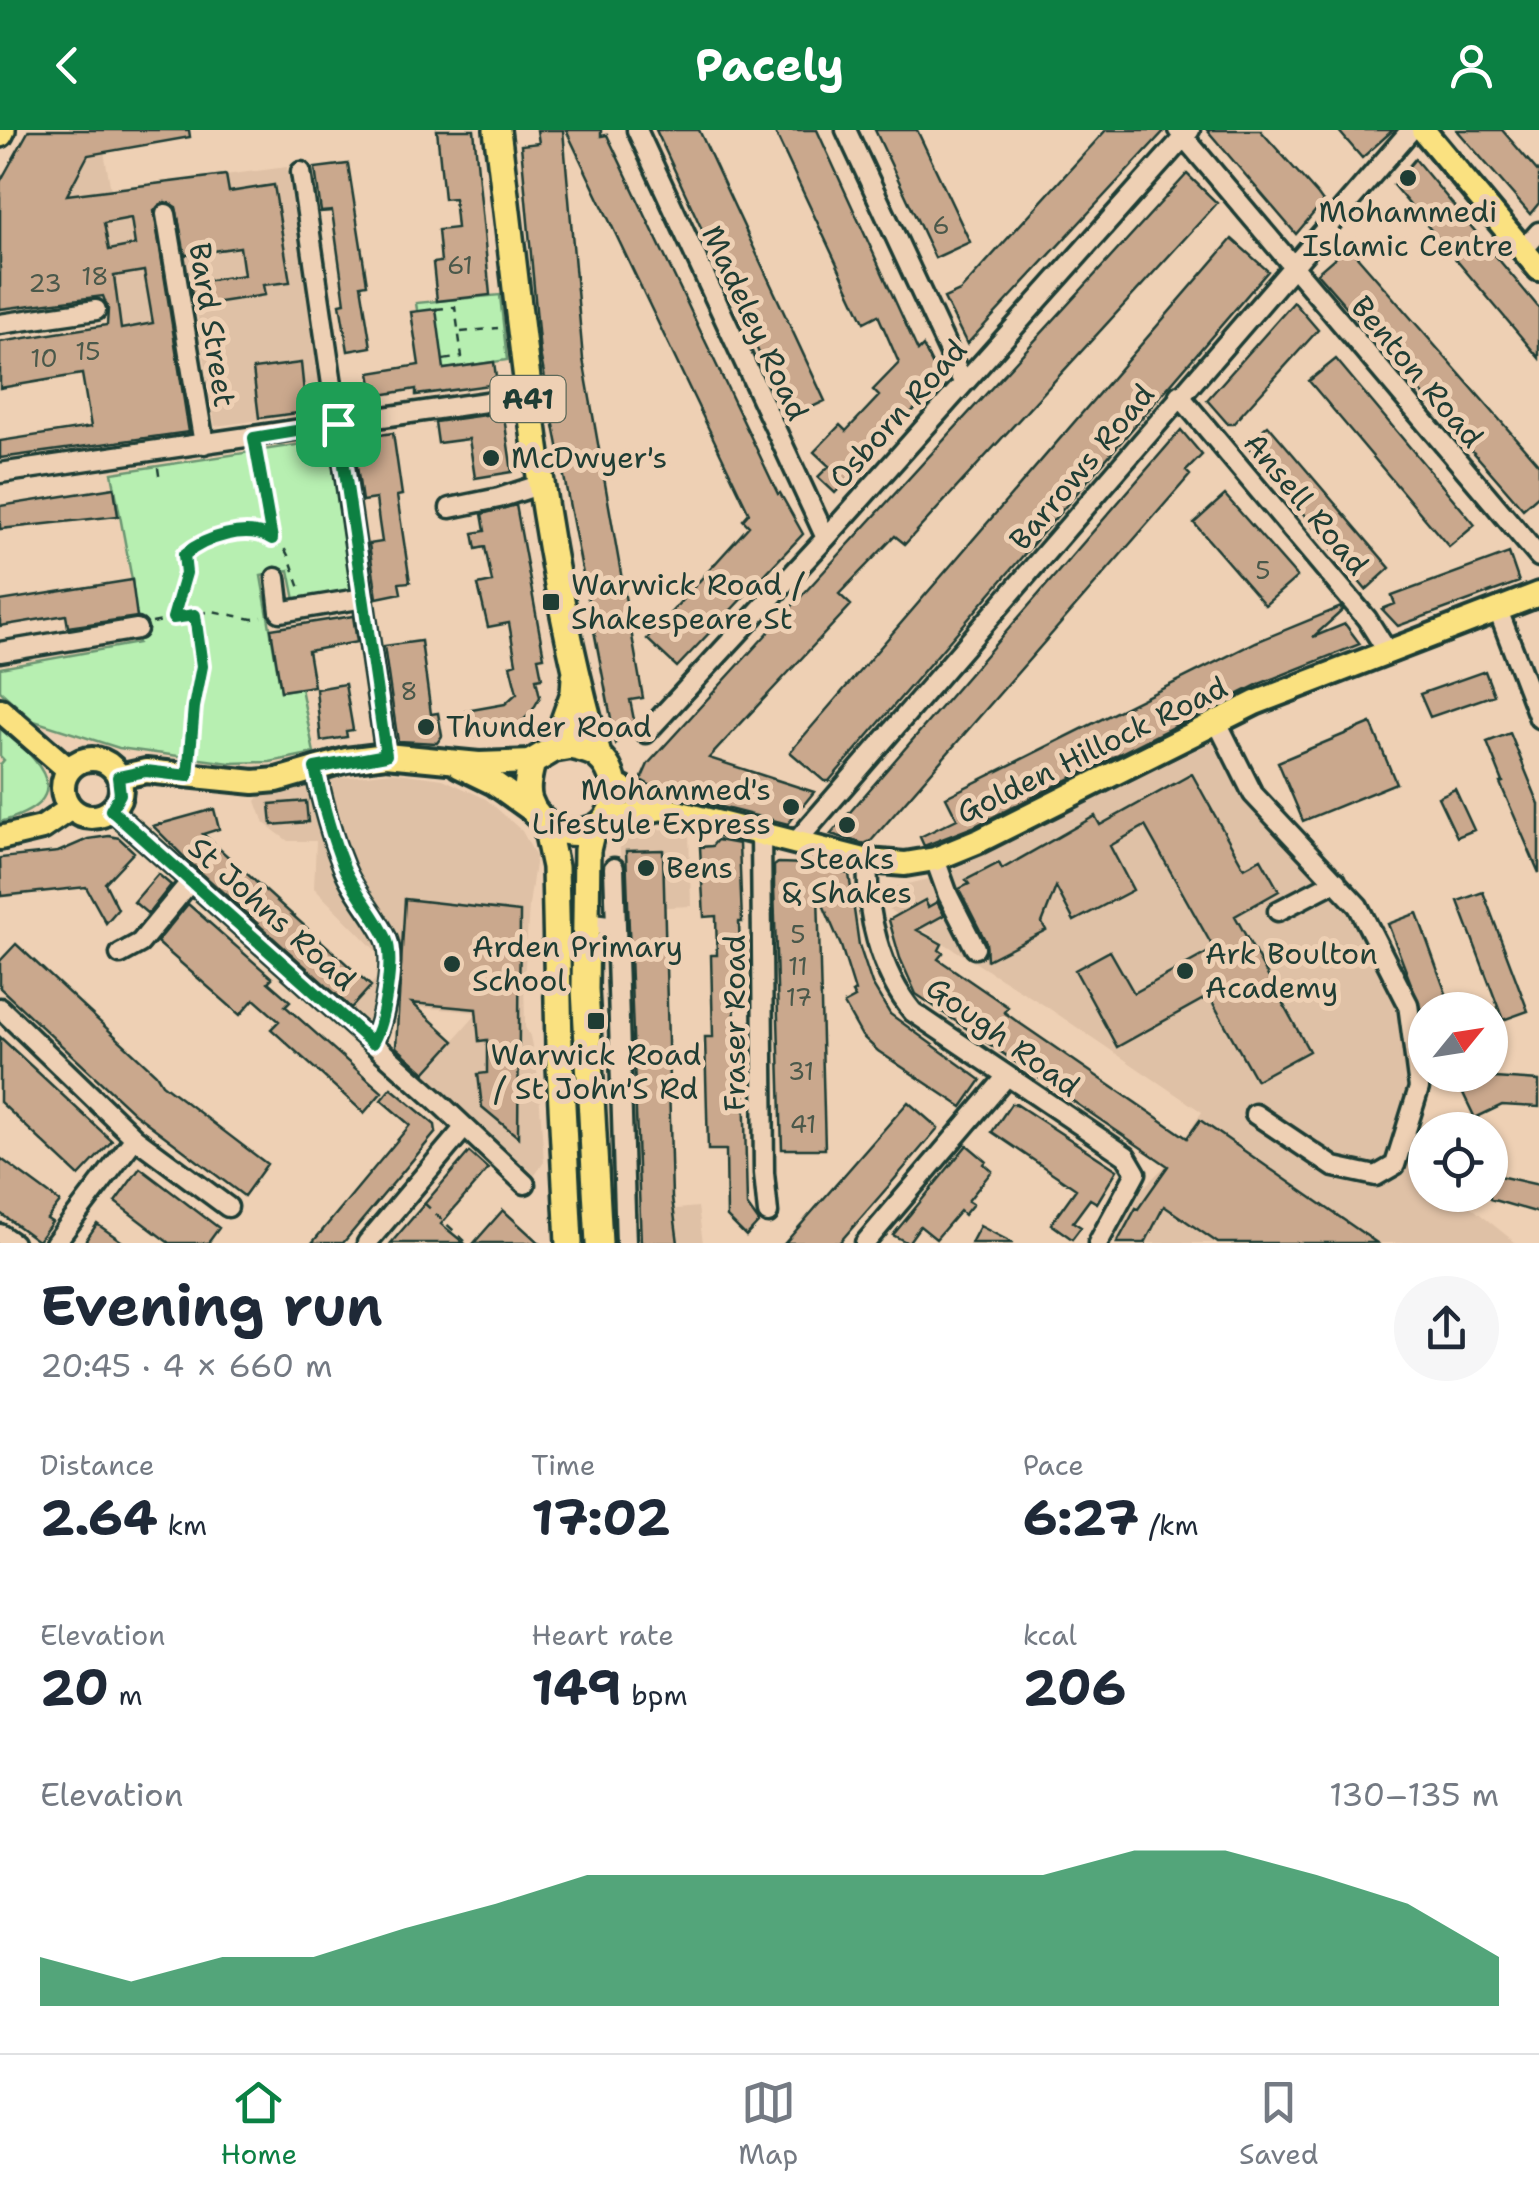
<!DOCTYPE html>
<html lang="en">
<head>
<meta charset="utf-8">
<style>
	:root { --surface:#fff; --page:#f6f6f7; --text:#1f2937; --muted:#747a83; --line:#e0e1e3; --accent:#0b8043 }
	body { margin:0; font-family:"Shantell Sans",sans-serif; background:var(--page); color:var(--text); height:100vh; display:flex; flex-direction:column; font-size:38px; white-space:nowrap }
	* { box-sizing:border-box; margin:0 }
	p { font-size:32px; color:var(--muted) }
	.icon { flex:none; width:55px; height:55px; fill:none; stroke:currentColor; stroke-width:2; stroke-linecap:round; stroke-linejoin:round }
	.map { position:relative; height:1113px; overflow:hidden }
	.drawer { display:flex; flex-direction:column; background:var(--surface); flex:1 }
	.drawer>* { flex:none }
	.needle { width:65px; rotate:60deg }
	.tools { position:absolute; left:1408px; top:862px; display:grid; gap:20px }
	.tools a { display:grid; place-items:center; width:100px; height:100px; border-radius:50%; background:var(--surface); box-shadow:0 2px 8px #0004; font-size:50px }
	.pin { position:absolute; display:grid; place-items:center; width:85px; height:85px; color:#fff; margin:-42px; border-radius:20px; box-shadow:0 5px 15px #0006 }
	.round { display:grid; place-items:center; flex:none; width:105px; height:105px; border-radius:52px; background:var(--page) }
	.summary { display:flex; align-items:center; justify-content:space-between; height:170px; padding:0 40px }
	h1 { font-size:55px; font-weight:700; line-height:75px }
	.metrics { display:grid; grid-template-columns:repeat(3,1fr); gap:15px; height:170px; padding:10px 40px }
	.metrics div { display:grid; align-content:center }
	.metrics b { font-size:50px; font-weight:700 }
	.metrics small { font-size:28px; font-weight:400 }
	.metrics p { font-size:28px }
	.chart { height:280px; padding:20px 40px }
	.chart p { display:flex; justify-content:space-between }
	.chart svg { width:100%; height:180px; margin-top:10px; fill:var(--accent); opacity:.7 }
	header { display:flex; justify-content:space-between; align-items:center; height:130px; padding:0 40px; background:var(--accent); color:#fff; font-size:45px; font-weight:700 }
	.tab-bar { display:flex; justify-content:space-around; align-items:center; height:140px; border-top:2px solid var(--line); background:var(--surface); font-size:28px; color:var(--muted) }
	.tab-bar a { display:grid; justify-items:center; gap:5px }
	.tab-bar .active { color:var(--accent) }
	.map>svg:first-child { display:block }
	.built { fill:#dfc1a6 }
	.green { fill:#b7efb1; stroke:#6b9672; stroke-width:2.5 }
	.building { fill:#caa88d; stroke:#1f3d34; stroke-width:2.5; fill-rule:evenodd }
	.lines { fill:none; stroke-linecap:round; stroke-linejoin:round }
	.minor-casing { stroke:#1f3d34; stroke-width:25 }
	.major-casing { stroke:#1f3d34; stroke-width:30 }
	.highway-casing { stroke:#1f3d34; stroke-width:32 }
	.path { stroke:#1f3d34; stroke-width:2.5; stroke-dasharray:8 8; stroke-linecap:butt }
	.minor { stroke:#eed0b4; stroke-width:18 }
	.major { stroke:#fae180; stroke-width:22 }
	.highway { stroke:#fae180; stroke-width:25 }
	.route-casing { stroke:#fff; stroke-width:20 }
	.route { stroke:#0b8043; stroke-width:12 }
	.poi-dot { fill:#1f3d34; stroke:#eed0b4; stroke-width:4 }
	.labels { text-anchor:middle; stroke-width:10; stroke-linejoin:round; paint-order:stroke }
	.number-label { font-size:25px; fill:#4a584a }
	.shield { fill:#eed0b4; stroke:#5d695a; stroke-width:2.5 }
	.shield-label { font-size:28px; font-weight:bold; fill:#1f3d34 }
	.poi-label { font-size:30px; fill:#1f3d34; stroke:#eed0b4; text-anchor:start }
	.street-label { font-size:30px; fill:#1f3d34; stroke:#eed0b4 }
</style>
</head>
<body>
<header><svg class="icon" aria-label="back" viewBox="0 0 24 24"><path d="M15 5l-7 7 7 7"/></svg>Pacely<svg class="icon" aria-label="person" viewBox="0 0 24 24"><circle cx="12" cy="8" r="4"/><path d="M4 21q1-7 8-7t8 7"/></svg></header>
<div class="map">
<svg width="1539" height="1113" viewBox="0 0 1539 1113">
	<rect width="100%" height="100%" fill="#eed0b4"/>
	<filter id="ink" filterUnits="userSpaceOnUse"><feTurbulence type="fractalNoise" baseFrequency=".01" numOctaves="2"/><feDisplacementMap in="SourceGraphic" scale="20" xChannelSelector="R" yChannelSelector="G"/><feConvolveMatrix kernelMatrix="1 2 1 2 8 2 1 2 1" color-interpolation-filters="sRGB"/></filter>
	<g filter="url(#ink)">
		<path class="built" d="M 100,0 L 111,60 L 287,37 L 324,282 L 215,296 L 197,182 L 121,199 L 105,98 L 0,53 Z
			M 1214,611 L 1241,663 L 1353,784 L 1400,874 L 1410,963 L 1399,1007 L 1391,1013 L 1425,1040 L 1425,1065 L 1456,1065 L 1516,1113 L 1113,1113 L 1142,1059 L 1166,1035 L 1202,982 L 1047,877 L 887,778 L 887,759 L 940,746 Z
			M 391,642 L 443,649 L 486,669 L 522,701 L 536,727 L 529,775 L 524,851 L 525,897 L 530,906 L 538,947 L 544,1032 L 535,1045 L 424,944 L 476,885 L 473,882 L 394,875 L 387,906 L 351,878 L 379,845 L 379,824 L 314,758 L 316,711 L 288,711 L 264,693 L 256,671 L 259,667 L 341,648 Z
			M 649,699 L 689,700 L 691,776 L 625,779 L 619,709 Z
			M 698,1077 L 703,1113 L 638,1113 L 636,1083 Z"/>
		<path class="green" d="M 500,165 L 507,230 L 426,242 L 416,173 Z
			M 329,310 L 351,459 L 295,470 L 289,440 L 261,446 L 281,561 L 301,558 L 314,623 L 270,632 L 230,633 L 119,618 L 34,591 L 0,561 L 0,538 L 138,513 L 132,450 L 112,343 Z
			M 0,596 C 40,632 81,669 0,692 L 0,635 L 4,630 L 0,626 Z"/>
		<path class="building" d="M 29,0 L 189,0 L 190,7 L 88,25 L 67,65 L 226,45 L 229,62 L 274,55 L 290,152 L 263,155 L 265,165 L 194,176 L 190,153 L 244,145 L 240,117 L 185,125 L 176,77 L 165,72 L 154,81 L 189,302 L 0,328 L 0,311 L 91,297 L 82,244 L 0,258 L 0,212 L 107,195 L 108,179 L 103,166 L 0,179 L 0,52 ZM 131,88 L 135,115 L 109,120 L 104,93 ZM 144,141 L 153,193 L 121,199 L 114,146 Z
			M 437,0 L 474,0 L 490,165 L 437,171 L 433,133 L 441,132 L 438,100 L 457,98 L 454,68 L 444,69 Z
			M 537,0 L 563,0 L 583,229 L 643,568 L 630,570 L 634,590 L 616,614 L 540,223 L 521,15 L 539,13 Z
			M 566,0 L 601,0 L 601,6 L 607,5 L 778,364 L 780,363 L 803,404 L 677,537 L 647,509 L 749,396 L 743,390 L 749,383 Z
			M 656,0 L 699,0 L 825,271 L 789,288 Z
			M 774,0 L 817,0 L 918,221 L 923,216 L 941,251 L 835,363 L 818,347 L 829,336 L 814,322 L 840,295 L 846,301 L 879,266 L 873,260 L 899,233 L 878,185 L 864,192 Z
			M 875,0 L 917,0 L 970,112 L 935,128 Z
			M 1106,0 L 1165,0 L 967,214 L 944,168 L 960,161 Z
			M 1207,0 L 1260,0 L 1318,65 L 1323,72 L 1296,104 Z
			M 1338,0 L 1393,0 L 1362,28 Z
			M 1457,0 L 1502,0 L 1539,43 L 1539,73 L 1530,84 Z
			M 1415,29 L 1539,178 L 1539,228 L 1393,55 Z
			M 348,34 L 367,154 L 361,155 L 371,217 L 348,221 L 340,174 L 345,173 L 332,81 L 321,82 L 315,38 Z
			M 1187,44 L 1217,73 L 1210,81 L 905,414 L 895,406 L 839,464 L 851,475 L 709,628 L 814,662 L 788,694 L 662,662 L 641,650 L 648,634 Z
			M 1232,109 L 1268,141 L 829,651 L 824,651 L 790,622 Z
			M 1348,116 L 1539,335 L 1539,365 L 1523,379 L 1317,143 Z
			M 1294,172 L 1318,200 L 1240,286 L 1233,294 L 1228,294 L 1207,270 Z
			M 436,179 L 444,239 L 494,232 L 497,254 L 416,265 L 416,259 L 374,266 L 370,243 L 419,235 L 411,182 Z
			M 1336,229 L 1475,395 L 1449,417 L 1309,251 Z
			M 301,233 L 306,282 L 259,288 L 253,239 Z
			M 492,284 L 504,287 L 512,342 L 475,348 L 469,309 L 438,313 L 435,292 Z
			M 1268,295 L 1390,438 L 1366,460 L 1246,314 Z
			M 1181,300 L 1202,325 L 1186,341 L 1190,345 L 1150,391 L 871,711 L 864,714 L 831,704 Z
			M 393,303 L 402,365 L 397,366 L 410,452 L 399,453 L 401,463 L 377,468 L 369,414 L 382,412 L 379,392 L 376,369 L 362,371 L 353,309 Z
			M 114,358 L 118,386 L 0,399 L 0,376 Z
			M 1225,365 L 1297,447 L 1265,475 L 1194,393 Z
			M 516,375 L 544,527 L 538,528 L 542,548 L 536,549 L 540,567 L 531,583 L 519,594 L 498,598 L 499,603 L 470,608 L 466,581 L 505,574 L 517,563 L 510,535 L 516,533 L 509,493 L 488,497 L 478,455 L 492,452 L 485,417 L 476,419 L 473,403 L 485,401 L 482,384 Z
			M 1509,423 L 1519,452 L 1398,496 L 1382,479 L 1395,474 L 1392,466 Z
			M 132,450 L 137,487 L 68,497 L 66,485 L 0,496 L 0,471 Z
			M 1341,477 L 1343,480 L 1313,507 L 1345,494 L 1360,514 L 1259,554 L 973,697 L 924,716 L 920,707 L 957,689 L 946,667 L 1256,512 Z
			M 353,486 L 357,512 L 308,521 L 314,556 L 281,561 L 271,499 Z
			M 421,511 L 431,584 L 438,583 L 442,606 L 437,613 L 398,611 L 396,599 L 384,516 Z
			M 1485,541 L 1494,565 L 1430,587 L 1420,564 Z
			M 345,554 L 353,600 L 346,601 L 347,607 L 321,611 L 316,559 Z
			M 1371,593 L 1396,653 L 1303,691 L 1278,632 Z
			M 1510,603 L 1539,674 L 1539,743 L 1500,653 L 1503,652 L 1487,612 Z
			M 1192,644 L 1244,738 L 1261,729 L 1279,761 L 1235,786 L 1309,921 L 1256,950 L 1209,866 L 1117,917 L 1075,840 L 1110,821 L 1134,863 L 1214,819 L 1145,696 L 1110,716 L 1133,760 L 1074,791 L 1056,757 L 1042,793 L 1046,800 L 987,830 L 986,812 L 959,759 L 969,754 L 966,750 L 999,733 L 1002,739 L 1095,686 L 1100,695 Z
			M 1455,659 L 1474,700 L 1457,707 L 1438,667 Z
			M 306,671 L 308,692 L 272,695 L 270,674 Z
			M 214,679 L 219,699 L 203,704 L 371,856 L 351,878 L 188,731 L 153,696 Z
			M 109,706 L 119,708 L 134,722 L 105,753 L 118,779 L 106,793 L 86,757 L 1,766 L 0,728 L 58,722 L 88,709 Z
			M 717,710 L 739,714 L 742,792 L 739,792 L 740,823 L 734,823 L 735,906 L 743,906 L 747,1075 L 759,1092 L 746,1106 L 727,1087 L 726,1020 L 708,1020 L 705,907 L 713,907 L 711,825 L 717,825 L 716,786 L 704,787 L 700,717 L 712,716 Z
			M 663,720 L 672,1068 L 678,1113 L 641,1113 L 626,721 Z
			M 778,733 L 807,734 L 849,744 L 859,815 L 872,854 L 890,884 L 981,950 L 962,977 L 878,921 L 862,906 L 844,874 L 855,868 L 852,863 L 855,861 L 841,816 L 818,763 L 825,1019 L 782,1019 L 774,757 L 774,736 Z
			M 158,744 L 171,755 L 148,784 L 134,772 Z
			M 1483,762 L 1528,881 L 1503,890 L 1458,771 Z
			M 405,769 L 520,782 L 518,1007 L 482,977 L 478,944 L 487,943 L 487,910 L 479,911 L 476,879 L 412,873 L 454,911 L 425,943 L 396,917 Z
			M 925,770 L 928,777 L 937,772 L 944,785 L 917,800 L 942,814 L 939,820 L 943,823 L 938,829 L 1008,877 L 1004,882 L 1015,890 L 1187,1008 L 1200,990 L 1377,1113 L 1218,1113 L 1164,1076 L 1145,1113 L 1117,1113 L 1136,1078 L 1138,1079 L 1168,1036 L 916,864 L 900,828 L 889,790 Z
			M 188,774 L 272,848 L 268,852 L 290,871 L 285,876 L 382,962 L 364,983 L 271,899 L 279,891 L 254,869 L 240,885 L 157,812 Z
			M 1417,783 L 1452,880 L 1421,880 L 1388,794 Z
			M 16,814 L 156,944 L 162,954 L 267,1034 L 244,1066 L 134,983 L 0,858 L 0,831 Z
			M 0,907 L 112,1011 L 79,1046 L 0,972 Z
			M 1494,948 L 1539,951 L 1539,977 L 1502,975 L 1475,988 L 1463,963 Z
			M 391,958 L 435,995 L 436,1002 L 343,1113 L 312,1113 L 410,995 L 381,970 Z
			M 908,972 L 938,998 L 887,1058 L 839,1113 L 785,1113 Z
			M 1011,974 L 1016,974 L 1117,1040 L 1097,1073 L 1090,1069 L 1073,1092 L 1081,1097 L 1072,1109 L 1051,1094 L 1076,1059 L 992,1002 Z
			M 967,1015 L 986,1031 L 984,1034 L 992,1041 L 968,1071 L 973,1074 L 964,1085 L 960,1081 L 936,1109 L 920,1096 L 908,1113 L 893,1105 Z
			M 469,1022 L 488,1039 L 441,1094 L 464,1113 L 391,1113 Z
			M 0,1028 L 60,1072 L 47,1089 L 52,1092 L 38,1111 L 0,1083 Z
			M 140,1038 L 219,1098 L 208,1113 L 169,1113 L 115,1072 Z
			M 1490,1044 L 1539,1055 L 1539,1083 L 1490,1069 Z
			M 503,1080 L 539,1113 L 474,1113 Z
			M 97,1094 L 124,1113 L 84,1113 Z
			M 980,1096 L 1013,1113 L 971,1113 Z"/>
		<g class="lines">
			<defs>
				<path id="minor" d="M 637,0 L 826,408
					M 846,0 L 963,252
					M 1178,0 L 1539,427
					M 301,42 L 386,625
					M 166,84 L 204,314
					M 1523,120 L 1539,102
					M 0,194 L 96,180
					M 1179,265 L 1367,489 L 1387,521
					M 0,343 L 527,266
					M 450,378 L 499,368 L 542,354
					M 276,448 L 280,482 L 364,468
					M 1498,480 L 1539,588
					M 0,522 L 137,499
					M 1217,592 L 1253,664 L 1358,776 L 1408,874 L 1419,958 L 1395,1035 L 1376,1046 L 1334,1037 L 1255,984
					M 646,603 L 826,408 L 1190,0
					M 315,638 C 322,671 330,703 343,735 C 353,762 374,783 386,808 C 396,829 384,894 372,913
					M 111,680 L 435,969 L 525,1054
					M 761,702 L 764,1043 L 768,1083
					M 796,712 L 1411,0
					M 935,729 L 948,765 L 975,818
					M 868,731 C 865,781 880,842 913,882 L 1126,1026 L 1136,1043 L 1098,1113
					M 614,738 L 616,796
					M 1278,781 L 1336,751
					M 585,792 L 616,796 L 626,1113
					M 120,824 L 140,813 L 191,751
					M 0,878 L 135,1008 L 228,1077
					M 0,1104 L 13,1113
					M 55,1113 L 135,1008
					M 367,1113 L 465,997
					M 865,1113 L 1007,946"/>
				<path id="major" d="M 1423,0 L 1539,139
					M 0,580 L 69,640
					M63 658a29 29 0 1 1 58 0a29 29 0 1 1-58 0Z
					M 459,636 L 494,653 L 536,683
					M 119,647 L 146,641 L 254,652 L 277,650 L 346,630 L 386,625 L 479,634 L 532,632
					M 615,655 L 661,678 L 868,731 L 905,734 L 935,729 L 979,711 L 1255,573 L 1539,464
					M 603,692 L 661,678
					M 0,708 L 42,698 L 71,678"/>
				<path id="highway" d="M 497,0 C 524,209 539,422 598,625
					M 0,4 L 2,0
					M 571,616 C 581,619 592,620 599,627 C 620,644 621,688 592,699 C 568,709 537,695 529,670 C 525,658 529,645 532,632 L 554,619 Z
					M 554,619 L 574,563 L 575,547
					M 546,695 L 555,737 L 559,916 L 569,1113
					M 592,699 L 587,720 L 585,859 L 599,1113"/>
			</defs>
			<use href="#minor" class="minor-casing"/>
			<use href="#major" class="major-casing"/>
			<use href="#highway" class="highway-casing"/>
			<path class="path" d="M 436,179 L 455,177 L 462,227 L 443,230
				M 461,202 L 498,198
				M 257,322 L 272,408
				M 158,338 L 160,352
				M 173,488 L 186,443 L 184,425 C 207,405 265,388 285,420 C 292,431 295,446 300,458
				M 152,493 L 212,481 L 252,489 L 262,487
				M 190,627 L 194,577 L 202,536 L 195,485
				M 424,1073 L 467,1113"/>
			<use href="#minor" class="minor"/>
			<use href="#major" class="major"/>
			<use href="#highway" class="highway"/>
		</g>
	</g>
	<g class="lines" filter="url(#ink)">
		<defs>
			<path id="route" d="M 338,294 L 386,625 L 315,638 C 322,671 330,703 343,735 C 353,761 374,782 386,808 C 395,829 384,894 372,913 L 111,680 L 120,664 L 118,647 L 146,641 L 188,646 L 194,577 L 202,536 L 195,485 L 173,488 L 186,443 L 184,425 C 204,408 247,393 272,409 L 254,308 Z"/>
		</defs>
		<use href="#route" class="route-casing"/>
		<use href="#route" class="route"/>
	</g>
	<g class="poi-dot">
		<circle cx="1408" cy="48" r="10"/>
		<circle cx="491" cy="328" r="10"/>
		<rect x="541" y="462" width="20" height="20" rx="5"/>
		<circle cx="426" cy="597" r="10"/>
		<circle cx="791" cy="677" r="10"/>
		<circle cx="847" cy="695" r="10"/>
		<circle cx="646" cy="738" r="10"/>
		<circle cx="452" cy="834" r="10"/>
		<circle cx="1185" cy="841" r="10"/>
		<rect x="586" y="881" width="20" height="20" rx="5"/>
	</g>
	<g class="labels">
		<g class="number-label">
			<text x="941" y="104">6</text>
			<text x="460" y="144">61</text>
			<text x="95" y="155">18</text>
			<text x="45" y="162">23</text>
			<text x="88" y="230">15</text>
			<text x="44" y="237">10</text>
			<text x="1263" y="449">5</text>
			<text x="409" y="570">8</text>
			<text x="798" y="813">5</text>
			<text x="798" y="845">11</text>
			<text x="799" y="876">17</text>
			<text x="801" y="950">31</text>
			<text x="803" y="1003">41</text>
		</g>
		<rect class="shield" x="490.5" y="246" width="75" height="46" rx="8"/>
		<g class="shield-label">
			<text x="528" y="279">A41</text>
		</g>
		<g class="poi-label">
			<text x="1408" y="92" text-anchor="middle">Mohammedi<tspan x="1408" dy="34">Islamic Centre</tspan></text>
			<text x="511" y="338">McDwyer's</text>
			<text x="571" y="465">Warwick Road /<tspan x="571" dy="34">Shakespeare St</tspan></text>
			<text x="446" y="607">Thunder Road</text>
			<text x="771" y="670" text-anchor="end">Mohammed's<tspan x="771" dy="34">Lifestyle Express</tspan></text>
			<text x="847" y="739" text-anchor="middle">Steaks<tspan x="847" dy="34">&amp; Shakes</tspan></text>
			<text x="666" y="748">Bens</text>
			<text x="472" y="827">Arden Primary<tspan x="472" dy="34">School</tspan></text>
			<text x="1205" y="834">Ark Boulton<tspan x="1205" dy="34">Academy</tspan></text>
			<text x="596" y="935" text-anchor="middle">Warwick Road<tspan x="596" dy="34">/ St John'S Rd</tspan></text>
		</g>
		<g class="street-label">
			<text transform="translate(755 193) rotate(65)" y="10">Madeley Road</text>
			<text transform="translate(212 195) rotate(81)" y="10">Bard Street</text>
			<text transform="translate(1417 242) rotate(50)" y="10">Benton Road</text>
			<text transform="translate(898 284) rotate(-48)" y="10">Osborn Road</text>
			<text transform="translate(1082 337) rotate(-50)" y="10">Barrows Road</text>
			<text transform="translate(1306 374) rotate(50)" y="10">Ansell Road</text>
			<text transform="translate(1092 620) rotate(-26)" y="10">Golden Hillock Road</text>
			<text transform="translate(272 784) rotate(42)" y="10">St Johns Road</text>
			<text transform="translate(735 893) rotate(-90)" y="10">Fraser Road</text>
			<text transform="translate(1003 907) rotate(36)" y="10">Gough Road</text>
		</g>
	</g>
</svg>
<div class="tools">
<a><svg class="needle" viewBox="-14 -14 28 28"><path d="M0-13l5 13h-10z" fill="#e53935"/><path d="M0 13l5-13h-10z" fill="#747a83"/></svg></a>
<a><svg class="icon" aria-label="locate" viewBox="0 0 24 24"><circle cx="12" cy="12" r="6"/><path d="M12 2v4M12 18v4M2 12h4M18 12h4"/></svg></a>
</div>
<div class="pin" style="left:338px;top:294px;background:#1e9e55"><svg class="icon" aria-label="arrive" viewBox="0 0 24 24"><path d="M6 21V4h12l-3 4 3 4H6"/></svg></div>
</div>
<section class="drawer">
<div class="summary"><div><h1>Evening run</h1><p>20:45 · 4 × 660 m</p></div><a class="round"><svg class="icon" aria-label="share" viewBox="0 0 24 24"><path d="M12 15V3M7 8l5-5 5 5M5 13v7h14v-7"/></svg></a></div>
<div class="metrics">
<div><p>Distance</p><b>2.64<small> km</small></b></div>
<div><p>Time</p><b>17:02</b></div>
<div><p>Pace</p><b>6:27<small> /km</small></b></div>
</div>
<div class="metrics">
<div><p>Elevation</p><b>20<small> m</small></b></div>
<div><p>Heart rate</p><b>149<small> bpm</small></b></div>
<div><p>kcal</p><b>206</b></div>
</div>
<div class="chart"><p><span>Elevation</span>130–135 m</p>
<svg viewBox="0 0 160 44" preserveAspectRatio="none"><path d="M0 44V32L10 38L20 32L30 32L40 25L50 19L60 12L70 12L80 12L90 12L100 12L110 12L120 6L130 6L140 12L150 19L160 32V44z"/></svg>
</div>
</section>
<nav class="tab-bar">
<a class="active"><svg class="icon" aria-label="home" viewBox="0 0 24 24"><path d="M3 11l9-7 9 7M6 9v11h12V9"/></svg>Home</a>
<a><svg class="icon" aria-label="map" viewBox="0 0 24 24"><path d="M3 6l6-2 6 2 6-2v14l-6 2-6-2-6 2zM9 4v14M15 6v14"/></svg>Map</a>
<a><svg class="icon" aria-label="saved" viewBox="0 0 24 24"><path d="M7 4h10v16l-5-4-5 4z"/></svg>Saved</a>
</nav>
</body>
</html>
